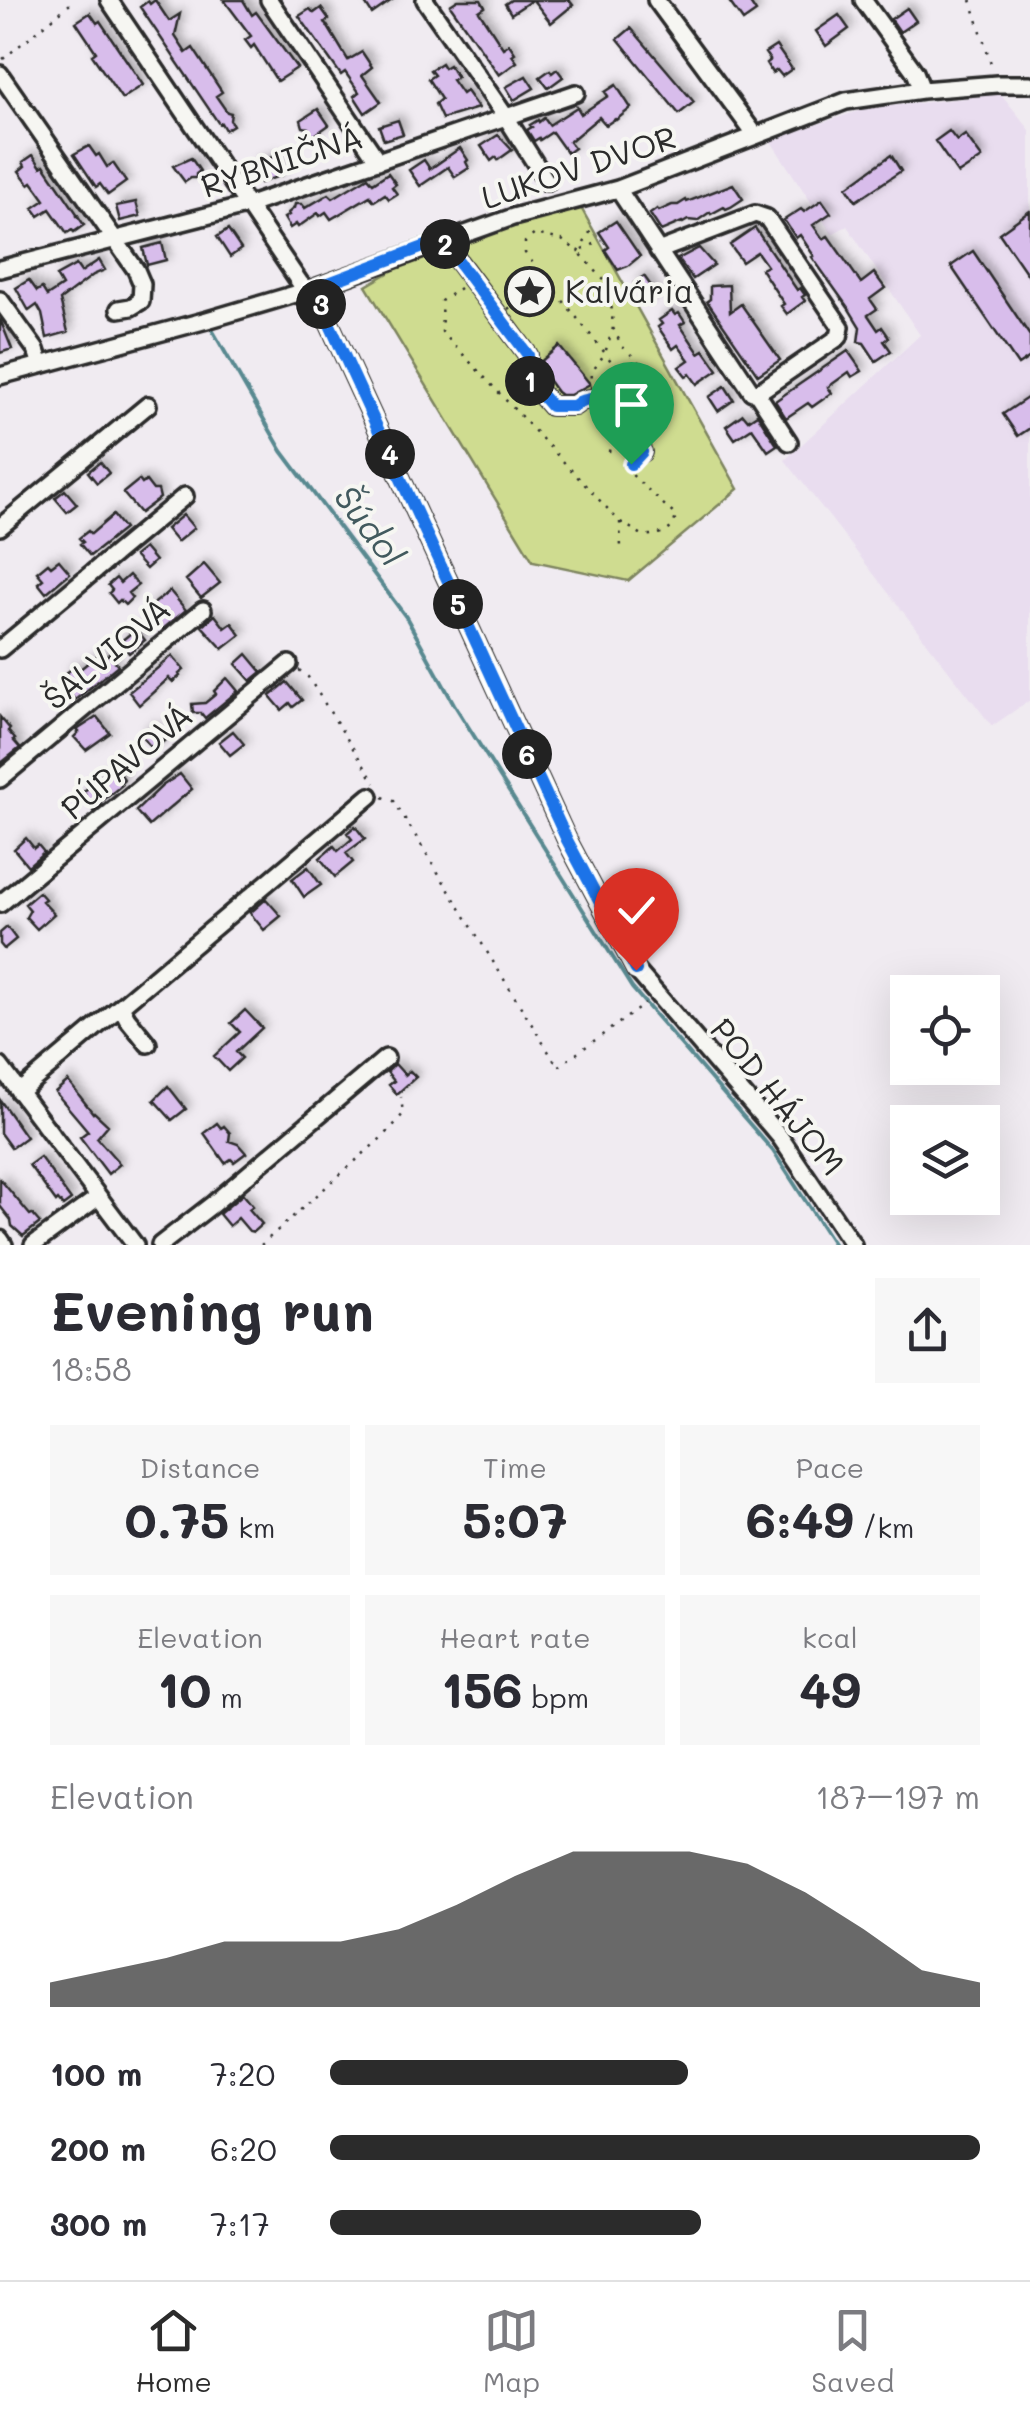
<!DOCTYPE html>
<html lang="en">
<head>
<meta charset="utf-8">
<style>
	:root { --surface:#fff; --page:#f7f7f7; --text:#2b2b33; --muted:#7c7c81; --line:#e1e1e2; --accent:#2b2b2b }
	body { margin:0; font-family:Mali,sans-serif; background:var(--page); color:var(--text); height:100vh; display:flex; flex-direction:column; font-size:38px; white-space:nowrap }
	* { box-sizing:border-box; margin:0 }
	p { font-size:32px; color:var(--muted) }
	.icon { flex:none; width:55px; height:55px; fill:none; stroke:currentColor; stroke-width:2; stroke-linecap:round; stroke-linejoin:round }
	.map { position:relative; height:1245px; overflow:hidden }
	.side { display:flex; flex-direction:column; background:var(--surface); flex:1 }
	.side>* { flex:none }
	.fabs { position:absolute; left:890px; top:975px; display:grid; gap:20px }
	.fabs a { display:grid; place-items:center; width:110px; height:110px; border-radius:0px; background:var(--surface); box-shadow:0 10px 40px #0002; font-size:50px }
	.pin { position:absolute; display:grid; place-items:center; width:85px; height:85px; color:#fff; margin:-102px -42px; border-radius:50% 50% 50% 0; rotate:-45deg; box-shadow:0 0 10px #0007 }
	.pin .icon { rotate:45deg }
	.km { position:absolute; width:50px; height:50px; margin:-25px; border-radius:50%; background:#222; color:#fff; font-size:28px; line-height:50px; text-align:center }
	.round { display:grid; place-items:center; flex:none; width:105px; height:105px; border-radius:0px; background:var(--page) }
	.head { display:flex; align-items:center; justify-content:space-between; height:170px; padding:0 50px }
	h1 { font-size:55px; font-weight:700; line-height:75px }
	.figures { display:grid; grid-template-columns:repeat(3,1fr); gap:15px; height:170px; padding:10px 50px }
	.figures div { display:grid; align-content:center; border-radius:0px; background:var(--page); text-align:center }
	.figures b { font-size:50px; font-weight:700 }
	.figures small { font-size:28px; font-weight:400 }
	.figures p { font-size:28px }
	.chart { height:280px; padding:20px 50px }
	.chart p { display:flex; justify-content:space-between }
	.chart svg { width:100%; height:180px; margin-top:10px; fill:var(--accent); opacity:.7 }
	ul { padding:0 50px; list-style:none; font-size:32px }
	li { display:grid; grid-template-columns:160px 120px 1fr; align-items:center; height:75px }
	li i { height:25px; border-radius:12px; background:var(--accent) }
	.menu { display:flex; justify-content:space-around; align-items:center; height:140px; border-top:2px solid var(--line); background:var(--surface); font-size:28px; color:var(--muted) }
	.menu a { display:grid; justify-items:center; gap:5px }
	.menu .active { color:var(--accent) }
	.map>svg:first-child { display:block }
	.built { fill:#e9ddef }
	.green { fill:#cfdc90; stroke:#7d845e; stroke-width:2.5 }
	.lines { fill:none; stroke-linecap:round; stroke-linejoin:round }
	.stream { stroke:#598990; stroke-width:4 }
	.building { fill:#d8bdeb; stroke:#2b2b2b; stroke-width:2.5; filter:url(#shadow) }
	.minor-casing { stroke:#2b2b2b; stroke-width:22 }
	.path { stroke:#2b2b2b; stroke-width:2.5; stroke-dasharray:2.5 8; stroke-linecap:butt }
	.minor { stroke:#f6f6f2; stroke-width:15 }
	.route-casing { stroke:#fff; stroke-width:20 }
	.route { stroke:#1a73e8; stroke-width:12 }
	.labels { text-anchor:middle; stroke-width:8; stroke-linejoin:round; paint-order:stroke }
	.street-label { font-size:32px; fill:#2b2b2b; stroke:#f6f6f2 }
	.poi-label { font-size:32px; fill:#2b2b2b; stroke:#f6f6f2; text-anchor:start }
	.water-label { font-size:35px; font-style:italic; fill:#425a5e; stroke:#f6f6f2 }
</style>
</head>
<body>
<div class="map">
<svg width="1030" height="1245" viewBox="0 0 1030 1245">
	<defs>
		<filter id="shadow"><feDropShadow dx="4.5" dy="-4.5" stdDeviation="5" flood-color="#0004"/></filter>
	</defs>
	<rect width="100%" height="100%" fill="#f0ebf1"/>
	<filter id="ink" filterUnits="userSpaceOnUse"><feTurbulence type="fractalNoise" baseFrequency=".01" numOctaves="2"/><feDisplacementMap in="SourceGraphic" scale="20" xChannelSelector="R" yChannelSelector="G"/><feConvolveMatrix kernelMatrix="1 2 1 2 8 2 1 2 1" color-interpolation-filters="sRGB"/></filter>
	<g filter="url(#ink)">
		<path class="built" d="M 1001,94 L 1030,130 L 1030,700 L 992,726 L 785,460 L 920,335 L 847,226 L 832,234 L 770,140 L 864,109 Z"/>
		<path class="green" d="M 580,206 L 738,489 L 628,581 L 533,561 L 366,286 L 414,258 Z"/>
		<g class="lines">
			<path class="stream" d="M 210,326 L 282,451 L 406,617 L 454,704 L 632,988 L 773,1151 L 834,1245"/>
		</g>
		<path class="building" d="M 155,0 L 169,21 L 180,14 L 175,36 L 186,53 L 193,48 L 222,92 L 216,96 L 227,112 L 231,113 L 230,120 L 233,125 L 225,130 L 221,123 L 219,124 L 140,7 L 148,1 L 150,4 Z
			M 224,0 L 243,0 L 252,15 L 256,12 L 297,68 L 277,81 L 254,45 L 251,48 L 245,40 L 251,36 Z
			M 363,0 L 392,0 L 372,14 Z
			M 458,0 L 481,0 L 485,7 L 479,11 L 503,48 L 509,44 L 515,53 L 512,55 L 517,62 L 499,75 L 450,5 Z
			M 511,0 L 532,0 L 511,14 L 505,4 Z
			M 533,0 L 569,0 L 573,5 L 551,23 Z
			M 728,0 L 748,0 L 756,12 L 743,21 Z
			M 321,8 L 329,19 L 325,22 L 348,60 L 362,52 L 372,67 L 362,75 L 381,102 L 365,113 L 354,96 L 359,92 L 345,72 L 341,75 L 299,16 L 310,9 L 314,13 Z
			M 907,8 L 916,21 L 900,32 L 891,19 Z
			M 90,13 L 97,23 L 100,21 L 143,85 L 122,99 L 92,55 L 96,52 L 76,22 Z
			M 839,15 L 849,29 L 826,46 L 816,31 Z
			M 631,28 L 694,102 L 679,114 L 618,39 Z
			M 776,46 L 792,69 L 782,76 L 777,70 L 772,73 L 766,63 L 770,60 L 765,53 Z
			M 441,63 L 444,68 L 449,65 L 457,77 L 452,80 L 462,94 L 466,91 L 478,108 L 442,119 L 435,104 L 441,99 L 428,79 L 434,75 L 430,70 Z
			M 557,69 L 563,77 L 548,88 L 540,77 L 550,70 L 552,73 Z
			M 526,76 L 534,88 L 514,100 L 506,87 Z
			M 616,85 L 631,108 L 616,120 L 615,119 L 606,125 L 599,117 L 569,142 L 574,148 L 567,153 L 552,132 L 540,140 L 539,138 L 534,141 L 527,130 L 532,127 L 530,125 L 538,120 L 539,122 L 544,118 L 549,125 L 577,107 L 581,114 L 608,96 L 605,92 Z
			M 318,109 L 329,125 L 305,142 L 308,128 L 303,127 L 301,120 Z
			M 398,120 L 403,134 L 384,140 L 379,126 Z
			M 949,131 L 957,141 L 965,135 L 982,158 L 958,174 L 935,141 Z
			M 498,135 L 512,150 L 498,160 L 496,157 L 491,161 L 481,146 Z
			M 89,146 L 96,156 L 99,154 L 107,167 L 113,163 L 126,182 L 108,195 L 100,184 L 96,187 L 74,154 Z
			M 460,148 L 468,160 L 466,162 L 469,168 L 455,177 L 448,167 L 420,186 L 409,170 L 424,160 L 430,169 Z
			M 33,155 L 41,167 L 44,165 L 78,215 L 76,216 L 78,216 L 84,225 L 74,232 L 72,230 L 67,233 L 50,209 L 39,216 L 33,208 L 45,200 L 32,182 L 29,184 L 19,171 L 25,166 L 23,162 Z
			M 891,155 L 901,171 L 856,201 L 847,187 Z
			M 275,156 L 282,175 L 260,183 L 253,164 Z
			M 191,158 L 200,171 L 196,174 L 196,178 L 191,178 L 185,182 L 173,166 Z
			M 388,173 L 396,184 L 392,187 L 397,194 L 389,199 L 385,194 L 374,201 L 370,196 L 331,219 L 326,212 L 320,216 L 318,213 L 298,227 L 296,224 L 290,228 L 284,218 L 289,215 L 288,213 L 294,208 L 295,204 L 302,204 L 305,208 L 329,194 L 333,198 L 368,177 L 373,183 Z
			M 733,184 L 743,199 L 731,207 L 726,209 L 724,207 L 711,214 L 710,212 L 697,221 L 688,220 L 683,223 L 682,222 L 661,231 L 650,214 L 657,209 L 659,211 L 672,205 L 678,205 L 686,200 L 687,202 Z
			M 822,200 L 831,213 L 813,225 L 823,239 L 828,236 L 861,283 L 874,273 L 885,288 L 870,299 L 877,309 L 868,315 L 878,330 L 882,327 L 889,337 L 884,341 L 891,351 L 876,361 L 864,343 L 858,342 L 860,327 L 849,309 L 812,257 L 814,256 L 800,235 L 796,238 L 784,220 L 801,209 L 804,212 Z
			M 136,202 L 140,216 L 120,221 L 116,206 Z
			M 1030,211 L 1030,278 L 999,233 Z
			M 616,221 L 640,256 L 628,266 L 618,270 L 605,250 L 609,247 L 599,232 Z
			M 755,228 L 797,290 L 800,288 L 805,295 L 802,297 L 805,301 L 787,314 L 781,306 L 784,304 L 761,269 L 767,266 L 757,252 L 742,262 L 730,245 Z
			M 228,230 L 241,249 L 230,257 L 217,237 Z
			M 162,243 L 166,260 L 147,265 L 143,248 Z
			M 699,248 L 714,265 L 693,279 L 678,259 Z
			M 973,251 L 1030,336 L 1030,357 L 1018,365 L 951,266 Z
			M 99,260 L 105,270 L 93,275 L 60,300 L 68,332 L 47,338 L 42,314 L 37,305 L 29,311 L 16,288 L 29,280 L 37,291 L 42,288 L 47,296 L 62,286 L 56,276 L 76,265 L 81,272 Z
			M 644,276 L 658,296 L 647,303 L 634,283 Z
			M 729,285 L 730,312 L 741,304 L 780,360 L 758,375 L 707,301 L 710,299 L 710,286 Z
			M 672,311 L 675,315 L 679,313 L 685,322 L 680,325 L 699,353 L 704,350 L 718,370 L 697,384 L 690,374 L 686,376 L 679,367 L 689,360 L 678,345 L 673,349 L 658,327 L 662,324 L 659,320 Z
			M 0,319 L 12,349 L 0,353 Z
			M 559,346 L 590,384 L 570,395 L 561,395 L 557,392 L 539,367 L 539,363 Z
			M 848,351 L 862,371 L 852,377 L 849,372 L 828,387 L 832,393 L 812,407 L 808,403 L 786,418 L 775,401 Z
			M 725,386 L 734,400 L 718,411 L 709,397 Z
			M 1030,396 L 1030,428 L 1018,436 L 1003,414 Z
			M 743,414 L 748,420 L 757,414 L 777,445 L 768,451 L 752,428 L 735,439 L 726,426 Z
			M 100,462 L 109,473 L 97,483 L 88,472 Z
			M 139,480 L 142,484 L 146,481 L 153,490 L 158,490 L 160,498 L 140,513 L 123,493 Z
			M 65,490 L 77,504 L 67,512 L 55,498 Z
			M 113,515 L 124,529 L 90,556 L 80,544 L 83,542 L 79,538 L 88,531 L 91,534 Z
			M 183,515 L 194,528 L 177,542 L 166,529 Z
			M 144,548 L 155,561 L 146,569 L 134,556 Z
			M 59,560 L 70,573 L 46,593 L 38,583 L 43,579 L 37,572 L 48,563 L 51,566 Z
			M 204,564 L 220,583 L 201,598 L 186,580 Z
			M 129,575 L 138,585 L 128,593 L 132,598 L 125,605 L 120,600 L 117,603 L 109,593 L 112,590 L 108,585 L 116,578 L 120,583 Z
			M 170,591 L 186,610 L 163,629 L 147,609 Z
			M 215,615 L 225,628 L 232,623 L 241,635 L 223,649 L 202,626 Z
			M 136,629 L 145,640 L 129,653 L 120,642 Z
			M 99,654 L 103,659 L 109,654 L 118,665 L 75,700 L 65,688 L 73,682 L 66,673 L 76,666 L 79,670 Z
			M 247,654 L 262,672 L 251,681 L 236,664 Z
			M 172,656 L 184,670 L 179,674 L 180,676 L 173,682 L 169,678 L 139,705 L 129,692 Z
			M 227,678 L 238,691 L 205,718 L 201,713 L 193,713 L 192,704 L 205,703 L 216,694 L 214,691 Z
			M 287,682 L 302,700 L 293,707 L 290,703 L 282,710 L 270,696 Z
			M 0,717 L 10,729 L 8,731 L 15,739 L 13,740 L 20,748 L 0,764 Z
			M 97,717 L 110,733 L 86,750 L 74,737 L 79,732 L 77,730 Z
			M 152,726 L 164,741 L 153,750 L 141,735 Z
			M 233,731 L 244,744 L 230,755 L 219,742 Z
			M 112,768 L 113,770 L 116,768 L 124,779 L 120,783 L 122,785 L 100,803 L 102,805 L 94,811 L 83,798 L 86,796 L 83,792 Z
			M 180,774 L 192,789 L 149,826 L 136,811 L 162,786 Z
			M 355,826 L 365,839 L 346,853 L 353,862 L 335,877 L 320,858 L 334,846 L 338,851 L 352,839 L 347,833 Z
			M 26,838 L 34,848 L 38,845 L 44,852 L 28,866 L 14,849 Z
			M 308,867 L 321,885 L 304,897 L 292,879 Z
			M 39,892 L 45,899 L 42,901 L 54,914 L 37,929 L 26,917 L 30,910 L 25,904 Z
			M 266,899 L 281,916 L 264,930 L 250,913 Z
			M 7,927 L 16,939 L 4,949 L 0,944 L 0,933 Z
			M 245,1010 L 262,1028 L 236,1052 L 242,1058 L 228,1071 L 214,1056 L 240,1032 L 231,1023 Z
			M 395,1064 L 405,1075 L 410,1071 L 416,1077 L 397,1094 L 389,1085 L 394,1081 L 387,1072 Z
			M 68,1081 L 93,1113 L 94,1112 L 108,1125 L 97,1138 L 120,1164 L 108,1174 L 80,1137 L 88,1131 L 55,1092 Z
			M 168,1086 L 186,1109 L 172,1120 L 154,1100 Z
			M 0,1100 L 26,1137 L 11,1148 L 0,1133 Z
			M 217,1123 L 221,1128 L 224,1126 L 230,1133 L 229,1141 L 238,1144 L 246,1153 L 234,1162 L 231,1159 L 225,1163 L 204,1133 Z
			M 40,1157 L 71,1200 L 63,1206 L 58,1200 L 56,1202 L 29,1165 Z
			M 0,1179 L 30,1215 L 32,1214 L 40,1223 L 23,1236 L 12,1226 L 11,1220 L 0,1206 Z
			M 243,1194 L 253,1206 L 249,1209 L 262,1224 L 253,1232 L 249,1231 L 238,1218 L 229,1226 L 219,1214 Z"/>
		<g class="lines">
			<defs>
				<path id="minor" d="M 109,0 L 300,283 L 320,303 L 567,840 L 636,970 L 780,1137 L 853,1245
					M 269,0 L 378,161
					M 425,0 L 506,117 L 547,182
					M 656,0 L 756,136
					M 863,0 L 915,72 L 922,90
					M 0,74 L 136,270 L 142,284 L 141,301 L 131,307 L 119,309
					M 618,189 L 752,392 L 757,393 L 839,337 L 841,327 L 767,218 L 755,214 L 658,251
					M 443,241 L 528,355 L 527,378 L 551,406 L 574,406 L 581,401 L 590,399 L 607,408 L 642,452
					M 0,269 L 249,205 L 576,93
					M 0,300 L 36,350 L 41,365
					M 0,376 L 207,320 L 309,290 L 513,217 L 618,189 L 846,101 L 922,90 L 997,84 L 1030,84
					M 757,393 L 789,442
					M 0,527 L 148,405
					M 0,649 L 185,496
					M 0,779 L 203,610
					M 0,904 L 289,664
					M 121,1006 L 127,1018 L 148,1044
					M 0,1066 L 135,1245
					M 19,1092 L 370,796
					M 0,1239 L 4,1245
					M 33,1245 L 97,1198
					M 160,1245 L 213,1204 L 386,1058"/>
			</defs>
			<use href="#minor" class="minor-casing"/>
			<path class="path" d="M 971,0 L 993,70
				M 3,59 L 75,0
				M 552,287 L 525,253 L 525,242 L 535,234 L 562,240 L 579,252 L 594,225
				M 460,288 L 441,301 L 442,332 L 619,521 L 644,536 C 661,533 672,535 676,516 L 630,473 L 634,461
				M 508,309 L 526,296 L 532,303 L 553,288 L 605,353 L 656,422
				M 613,328 L 622,346 L 642,365 L 654,385 L 657,436 L 649,444
				M 591,388 L 592,372 L 605,353 L 613,328 L 610,287 L 579,252 L 602,240
				M 617,400 L 630,390
				M 609,452 L 612,434
				M 620,522 L 621,548
				M 299,670 L 308,677 L 375,783
				M 383,797 L 394,801 L 558,1067 L 645,1004
				M 261,1245 L 389,1131 L 403,1114 L 401,1097"/>
			<use href="#minor" class="minor"/>
		</g>
	</g>
	<g class="lines" filter="url(#ink)">
		<defs>
			<path id="route" d="M 631,464 L 642,452 L 607,408 L 590,399 L 581,401 L 574,406 L 551,406 L 527,378 L 528,355 L 442,240 L 310,290 L 320,303 L 567,840 L 636,970"/>
		</defs>
		<use href="#route" class="route-casing"/>
		<use href="#route" class="route"/>
	</g>
	<defs>
		<symbol id="sight-ring" viewBox="-11 -11 22 22"><circle r="9.5" fill="#f6f6f2" stroke="#2b2b2b" stroke-width="1.5"/><path d="M0-6L1.8-2.2L6-1.7L2.9 1.2L3.7 5.4L0 3.3L-3.7 5.4L-2.9 1.2L-6-1.7L-1.8-2.2Z" fill="#2b2b2b"/></symbol>
	</defs>
	<g fill-rule="evenodd">
		<use href="#sight-ring" x="502" y="264" width="55" height="55"/>
	</g>
	<g class="labels">
		<g class="street-label">
			<text transform="translate(282 162) rotate(-18)" y="11">RYBNIČNÁ</text>
			<text transform="translate(579 168) rotate(-18)" y="11">LUKOV DVOR</text>
			<text transform="translate(107 654) rotate(-40)" y="11">ŠALVIOVÁ</text>
			<text transform="translate(127 762) rotate(-40)" y="11">PÚPAVOVÁ</text>
			<text transform="translate(777 1097) rotate(51)" y="11">POD HÁJOM</text>
		</g>
		<g class="poi-label">
			<text x="565" y="303">Kalvária</text>
		</g>
		<g class="water-label">
			<text transform="translate(369 526) rotate(53)" y="12">Šúdol</text>
		</g>
	</g>
</svg>
<div class="fabs">
<a><svg class="icon" aria-label="locate" viewBox="0 0 24 24"><circle cx="12" cy="12" r="6"/><path d="M12 2v4M12 18v4M2 12h4M18 12h4"/></svg></a>
<a><svg class="icon" aria-label="layers" viewBox="0 0 24 24"><path d="M12 4l9 5-9 5-9-5zM3 14l9 5 9-5"/></svg></a>
</div>
<div class="pin" style="left:631px;top:464px;background:#1e9e55"><svg class="icon" aria-label="arrive" viewBox="0 0 24 24"><path d="M6 21V4h12l-3 4 3 4H6"/></svg></div>
<div class="pin" style="left:636px;top:970px;background:#d93025"><svg class="icon" aria-label="check" viewBox="0 0 24 24"><path d="M5 12l5 5 9-10"/></svg></div>
<b class="km" style="left:530px;top:381px">1</b>
<b class="km" style="left:445px;top:244px">2</b>
<b class="km" style="left:321px;top:304px">3</b>
<b class="km" style="left:390px;top:454px">4</b>
<b class="km" style="left:458px;top:604px">5</b>
<b class="km" style="left:527px;top:754px">6</b>
</div>
<section class="side">
<div class="head"><div><h1>Evening run</h1><p>18:58</p></div><a class="round"><svg class="icon" aria-label="share" viewBox="0 0 24 24"><path d="M12 15V3M7 8l5-5 5 5M5 13v7h14v-7"/></svg></a></div>
<div class="figures">
<div><p>Distance</p><b>0.75<small> km</small></b></div>
<div><p>Time</p><b>5:07</b></div>
<div><p>Pace</p><b>6:49<small> /km</small></b></div>
</div>
<div class="figures">
<div><p>Elevation</p><b>10<small> m</small></b></div>
<div><p>Heart rate</p><b>156<small> bpm</small></b></div>
<div><p>kcal</p><b>49</b></div>
</div>
<div class="chart"><p><span>Elevation</span>187–197 m</p>
<svg viewBox="0 0 160 44" preserveAspectRatio="none"><path d="M0 44V38L10 35L20 32L30 28L40 28L50 28L60 25L70 19L80 12L90 6L100 6L110 6L120 9L130 16L140 25L150 35L160 38V44z"/></svg>
</div>
<ul>
<li><b>100 m</b>7:20<i style="width:55%"></i></li>
<li><b>200 m</b>6:20<i style="width:100%"></i></li>
<li><b>300 m</b>7:17<i style="width:57%"></i></li>
</ul>
</section>
<nav class="menu">
<a class="active"><svg class="icon" aria-label="home" viewBox="0 0 24 24"><path d="M3 11l9-7 9 7M6 9v11h12V9"/></svg>Home</a>
<a><svg class="icon" aria-label="map" viewBox="0 0 24 24"><path d="M3 6l6-2 6 2 6-2v14l-6 2-6-2-6 2zM9 4v14M15 6v14"/></svg>Map</a>
<a><svg class="icon" aria-label="saved" viewBox="0 0 24 24"><path d="M7 4h10v16l-5-4-5 4z"/></svg>Saved</a>
</nav>
</body>
</html>
